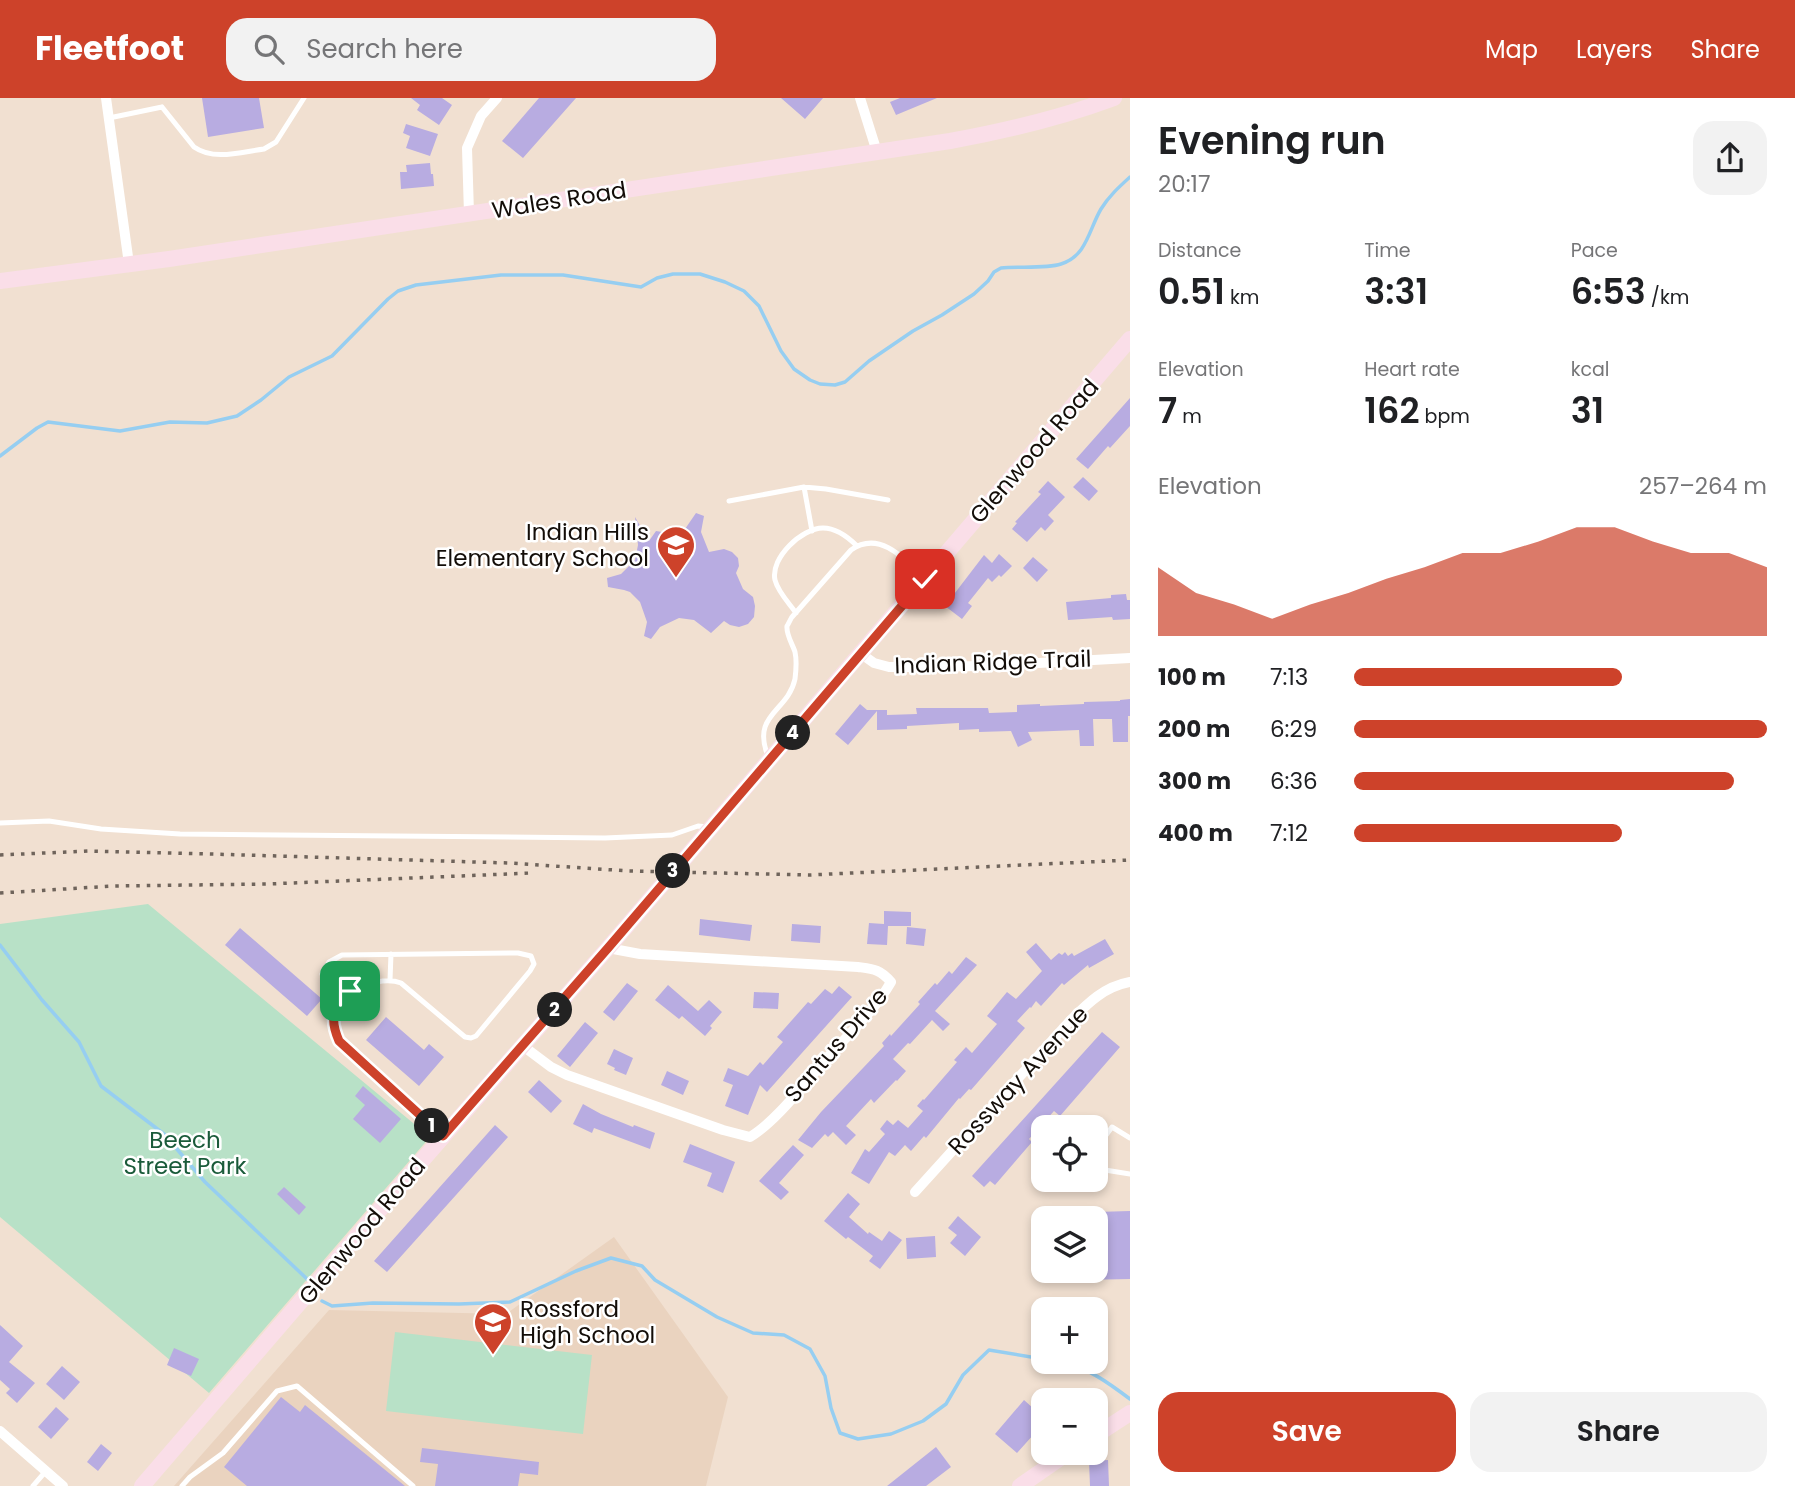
<!DOCTYPE html>
<html lang="en">
<head>
<meta charset="utf-8">
<style>
	:root { --surface:#fff; --page:#f2f2f2; --text:#202124; --muted:#757577; --accent:#cd422a }
	body { margin:0; font-family:Poppins,sans-serif; background:var(--page); color:var(--text); height:100vh; display:flex; flex-direction:column; font-size:26px; white-space:nowrap }
	* { box-sizing:border-box; margin:0 }
	p { font-size:23px; color:var(--muted) }
	.icon { flex:none; width:38px; height:38px; fill:none; stroke:currentColor; stroke-width:2; stroke-linecap:round; stroke-linejoin:round }
	.map { position:relative; flex:1; overflow:hidden }
	.sheet { display:flex; flex-direction:column; background:var(--surface); width:665px }
	.sheet>* { flex:none }
	.fabs { position:absolute; left:1031px; top:1017px; display:grid; gap:14px }
	.fabs a { display:grid; place-items:center; width:77px; height:77px; border-radius:14px; background:var(--surface); box-shadow:0 4px 10px #0003; font-size:35px }
	.pin { position:absolute; display:grid; place-items:center; width:60px; height:60px; color:#fff; margin:-30px; border-radius:14px; box-shadow:0 4px 10px #0006 }
	.km { position:absolute; width:35px; height:35px; margin:-18px; border-radius:50%; background:#222; color:#fff; font-size:19px; line-height:35px; text-align:center }
	.round { display:grid; place-items:center; flex:none; width:74px; height:74px; border-radius:21px; background:var(--page) }
	.headline { display:flex; align-items:center; justify-content:space-between; height:119px; padding:0 28px }
	h1 { font-size:38px; font-weight:600; line-height:52px }
	.figures { display:grid; grid-template-columns:repeat(3,1fr); gap:10px; height:119px; padding:7px 28px }
	.figures div { display:grid; align-content:center }
	.figures b { font-size:35px; font-weight:600 }
	.figures small { font-size:19px; font-weight:400 }
	.figures p { font-size:19px }
	.chart { height:196px; padding:14px 28px }
	.chart p { display:flex; justify-content:space-between }
	.chart svg { width:100%; height:126px; margin-top:7px; fill:var(--accent); opacity:.7 }
	.button { display:flex; gap:14px; margin-top:auto; padding:14px 28px }
	.button a { flex:1; height:80px; border-radius:21px; background:var(--accent); color:#fff; font-size:28px; font-weight:600; line-height:80px; text-align:center }
	.button a+a { background:var(--page); color:var(--text) }
	ul { padding:0 28px; list-style:none; font-size:23px }
	li { display:grid; grid-template-columns:112px 84px 1fr; align-items:center; height:52px }
	li i { height:18px; border-radius:9px; background:var(--accent) }
	header { display:flex; align-items:center; gap:42px; box-sizing:border-box; height:98px; padding:0 35px; background:var(--accent); color:#fff }
	header strong { font-size:33px }
	nav { display:flex; gap:38px; margin-inline-start:auto; font-size:24px }
	.search { width:490px; height:63px; background:var(--page); display:flex; align-items:center; gap:18px; box-sizing:border-box; padding:0 24px; border-radius:21px; color:var(--muted); font-size:26px }
	main { display:flex; flex:1; min-height:0 }
	.map>svg:first-child { display:block }
	.built { fill:#ead3bf }
	.green { fill:#b8e1c7 }
	.lines { fill:none; stroke-linecap:round; stroke-linejoin:round }
	.stream { stroke:#96cef1; stroke-width:3.5 }
	.building { fill:#b8ace1 }
	.lane { stroke:#fff; stroke-width:5 }
	.street { stroke:#fff; stroke-width:10 }
	.secondary { stroke:#fadee8; stroke-width:16 }
	.rail { stroke:#6f645b; stroke-width:3.5; stroke-dasharray:3.5 7; stroke-linecap:butt }
	.route-casing { stroke:#fff; stroke-width:14 }
	.route { stroke:#cd422a; stroke-width:9 }
	.labels { text-anchor:middle; stroke-width:5; stroke-linejoin:round; paint-order:stroke }
	.street-label { font-size:23px; fill:#130d08; stroke:#fff }
	.poi-label { font-size:23px; fill:#130d08; stroke:#fff; text-anchor:end }
	.park-label { font-size:23px; fill:#1a5b3a; stroke:#fff }
</style>
</head>
<body>
<header>
<strong>Fleetfoot</strong>
<div class="search"><svg class="icon" aria-label="search" viewBox="0 0 24 24"><circle cx="10" cy="10" r="6"/><path d="M15 15l6 6"/></svg>Search here</div>
<nav><a>Map</a><a>Layers</a><a>Share</a></nav>
</header>
<main>
<div class="map">
<svg width="1130" height="1388" viewBox="0 0 1130 1388">
	<rect width="100%" height="100%" fill="#f1e0d1"/>
	<path class="built" d="M 614,1139 L 728,1299 L 706,1388 L 174,1388 L 329,1212 L 506,1216 Z"/>
	<path class="green" d="M 148,806 L 430,1039 L 209,1295 L 0,1119 L 0,826 Z
		M 395,1234 L 592,1257 L 583,1336 L 386,1313 Z"/>
	<g class="lines">
		<path class="stream" d="M 0,358 L 37,330 L 48,324 L 120,333 L 170,324 L 207,325 L 237,318 L 261,302 L 289,279 L 332,258 L 388,201 L 398,193 L 416,187 L 501,177 L 563,177 L 641,189 L 657,180 L 673,176 L 700,176 L 725,184 L 744,193 L 759,208 L 781,253 L 794,271 L 810,282 L 820,286 L 835,287 L 845,284 L 869,263 L 913,233 L 942,217 L 974,196 L 988,183 L 994,174 L 1001,170 C 1018,168 1046,171 1061,166 C 1087,158 1089,131 1101,111 C 1109,98 1119,89 1130,79
			M 0,847 L 42,902 L 79,944 L 101,988 L 164,1036 L 205,1084 L 307,1181
			M 322,1203 L 332,1208 L 373,1205 L 459,1206 L 510,1204 L 576,1173 L 611,1160 L 642,1168 L 655,1182 L 717,1219 L 753,1235 L 784,1237 L 810,1251 L 825,1278 L 831,1310 L 840,1335 L 858,1341 L 891,1336 L 923,1323 L 946,1306 L 963,1277 L 989,1252 L 1043,1261
			M 1060,1264 C 1086,1268 1110,1286 1130,1301"/>
	</g>
	<path class="building" d="M 202,0 L 259,0 L 264,30 L 208,39 Z
		M 411,0 L 442,0 L 452,7 L 439,27 L 417,12 L 420,7 Z
		M 539,0 L 576,0 L 523,60 L 502,43 Z
		M 781,0 L 823,0 L 805,21 Z
		M 900,0 L 937,0 L 896,17 L 890,4 Z
		M 406,26 L 438,36 L 430,58 L 406,50 L 410,38 L 403,35 Z
		M 430,65 L 431,76 L 433,76 L 434,88 L 401,91 L 400,74 L 407,74 L 406,67 Z
		M 1130,300 L 1130,328 L 1110,350 L 1108,348 L 1088,371 L 1076,361 Z
		M 1083,379 L 1098,393 L 1089,403 L 1073,389 Z
		M 1048,383 L 1065,399 L 1048,417 L 1054,423 L 1045,433 L 1041,429 L 1027,444 L 1012,431 L 1017,425 L 1015,424 L 1041,396 L 1038,394 Z
		M 696,415 L 704,418 L 701,434 L 709,454 L 724,451 L 732,454 L 738,460 L 739,468 L 736,475 L 743,491 L 753,499 L 755,508 L 754,519 L 748,526 L 739,529 L 730,527 L 724,523 L 711,535 L 694,522 L 679,520 L 660,529 L 651,541 L 644,538 L 647,524 L 640,504 L 630,494 L 624,492 L 608,489 L 607,480 L 621,476 L 635,462 L 638,447 L 635,419 L 649,443 L 656,433 L 668,435 L 679,430 L 685,431 Z
		M 999,456 L 1012,468 L 1001,479 L 999,477 L 992,484 L 988,480 L 968,505 L 972,508 L 962,521 L 945,508 L 984,457 L 992,465 Z
		M 1033,459 L 1048,472 L 1037,484 L 1023,470 Z
		M 1126,496 L 1127,502 L 1130,502 L 1130,521 L 1113,522 L 1112,519 L 1068,522 L 1066,504 L 1111,500 L 1111,497 Z
		M 1130,601 L 1130,618 L 1128,618 L 1128,644 L 1113,644 L 1112,621 L 1093,621 L 1094,648 L 1080,648 L 1079,632 L 1028,634 L 1032,642 L 1018,649 L 1011,633 L 979,634 L 979,631 L 959,632 L 959,625 L 907,628 L 907,631 L 877,632 L 877,613 L 848,647 L 835,636 L 860,606 L 867,612 L 887,612 L 887,617 L 917,616 L 916,610 L 988,610 L 989,615 L 1017,614 L 1017,607 L 1040,606 L 1040,608 L 1084,606 L 1084,604 L 1120,603 L 1120,602 Z
		M 884,813 L 911,814 L 911,828 L 888,828 L 887,847 L 867,846 L 869,825 L 884,826 Z
		M 700,821 L 752,827 L 750,843 L 699,837 Z
		M 792,826 L 821,828 L 820,845 L 791,843 Z
		M 907,829 L 926,831 L 924,848 L 906,846 Z
		M 240,830 L 322,901 L 307,918 L 225,847 Z
		M 1105,841 L 1114,856 L 1089,870 L 1088,867 L 1064,887 L 1062,885 L 1041,908 L 1036,903 L 1031,910 L 1030,909 L 1017,923 L 1025,930 L 971,992 L 969,991 L 960,1001 L 959,1000 L 926,1040 L 924,1038 L 911,1053 L 905,1047 L 895,1058 L 889,1054 L 869,1086 L 851,1075 L 865,1051 L 869,1054 L 885,1036 L 880,1031 L 887,1022 L 893,1027 L 898,1022 L 908,1030 L 923,1013 L 917,1008 L 923,1001 L 924,1002 L 957,964 L 954,962 L 966,949 L 972,955 L 997,926 L 987,918 L 1007,894 L 1016,901 L 1042,873 L 1026,854 L 1036,845 L 1051,862 L 1059,855 L 1062,857 L 1065,854 L 1068,858 L 1072,855 L 1074,858 Z
		M 966,859 L 977,867 L 935,913 L 950,926 L 943,933 L 932,922 L 910,946 L 908,945 L 893,961 L 906,973 L 897,983 L 896,982 L 874,1005 L 871,1001 L 846,1028 L 856,1037 L 846,1047 L 833,1034 L 828,1039 L 825,1036 L 812,1050 L 798,1042 L 821,1014 L 884,948 L 882,945 L 890,936 L 891,938 L 920,906 L 918,904 L 935,885 L 937,887 L 949,873 L 952,876 Z
		M 627,885 L 638,893 L 614,923 L 603,914 Z
		M 668,887 L 698,913 L 709,902 L 722,914 L 710,928 L 712,930 L 705,938 L 682,918 L 679,921 L 655,902 Z
		M 839,888 L 852,899 L 767,994 L 760,987 L 748,1017 L 725,1008 L 733,987 L 723,983 L 728,970 L 748,978 L 760,964 L 763,967 L 783,944 L 777,939 L 808,904 L 811,906 L 825,891 L 832,896 Z
		M 754,894 L 779,895 L 778,911 L 753,910 Z
		M 386,919 L 424,952 L 429,946 L 444,959 L 419,988 L 366,942 Z
		M 585,924 L 598,935 L 570,969 L 557,958 Z
		M 1102,934 L 1120,949 L 1060,1018 L 1054,1013 L 1029,1041 L 1032,1044 L 995,1087 L 990,1083 L 984,1089 L 972,1078 Z
		M 614,951 L 633,960 L 626,977 L 614,972 L 615,970 L 607,966 Z
		M 667,973 L 689,983 L 683,997 L 661,987 Z
		M 539,982 L 562,1003 L 551,1015 L 528,994 Z
		M 363,988 L 401,1021 L 380,1045 L 353,1021 L 365,1007 L 355,998 Z
		M 583,1006 L 601,1016 L 633,1029 L 634,1027 L 655,1035 L 650,1051 L 594,1030 L 592,1035 L 573,1026 Z
		M 495,1027 L 508,1039 L 387,1174 L 374,1163 Z
		M 690,1046 L 735,1064 L 723,1095 L 707,1088 L 712,1075 L 683,1064 Z
		M 793,1047 L 804,1057 L 779,1085 L 789,1094 L 781,1102 L 759,1083 Z
		M 284,1089 L 306,1109 L 299,1117 L 277,1096 Z
		M 848,1095 L 860,1106 L 849,1119 L 868,1136 L 869,1134 L 882,1143 L 889,1133 L 902,1142 L 880,1171 L 869,1163 L 873,1158 L 848,1139 L 846,1141 L 824,1123 Z
		M 1130,1113 L 1130,1181 L 1082,1182 L 1082,1172 L 1096,1172 L 1096,1114 Z
		M 958,1118 L 981,1139 L 965,1158 L 950,1145 L 957,1137 L 948,1130 Z
		M 935,1138 L 936,1159 L 907,1161 L 906,1140 Z
		M 0,1227 L 23,1248 L 9,1264 L 35,1285 L 17,1305 L 6,1295 L 10,1291 L 0,1282 Z
		M 174,1250 L 199,1261 L 191,1278 L 167,1267 Z
		M 62,1268 L 80,1284 L 64,1302 L 46,1286 Z
		M 281,1299 L 300,1314 L 305,1307 L 405,1388 L 247,1388 L 224,1369 Z
		M 1024,1302 L 1043,1319 L 1043,1326 L 1017,1355 L 995,1336 Z
		M 56,1309 L 69,1321 L 51,1341 L 38,1329 Z
		M 101,1346 L 112,1355 L 98,1373 L 87,1364 Z
		M 936,1349 L 951,1369 L 926,1388 L 887,1388 Z
		M 422,1350 L 539,1364 L 538,1377 L 520,1375 L 518,1388 L 435,1388 L 438,1366 L 420,1364 Z
		M 1108,1362 L 1109,1388 L 1090,1388 L 1089,1363 Z"/>
	<g class="lines">
		<path class="lane" d="M 162,9 L 194,49 C 214,63 241,54 264,51 L 276,44 L 304,0
			M 109,20 L 162,9
			M 804,389 L 812,433
			M 729,403 L 804,389 L 826,391 L 888,402
			M 796,515 C 789,505 778,494 775,482 C 770,460 802,430 823,430 C 837,430 848,439 857,448
			M 768,658 C 751,616 788,614 795,581 C 796,573 797,563 795,554 C 793,547 786,537 787,528 C 788,527 791,520 792,519 L 851,452 C 879,432 904,460 922,478
			M 0,725 L 49,723 L 101,731 L 180,736 L 605,740 L 672,737 L 698,728 L 708,729
			M 390,882 L 391,856
			M 341,902 L 324,883 L 322,876 L 329,864 L 342,857 L 518,855 L 531,858 L 534,866 L 530,873 L 476,938 L 471,940 L 465,939 L 401,885 C 380,877 340,892 334,915 C 332,926 335,933 339,943 L 441,1036
			M 1096,1058 L 1101,1044 L 1112,1029 L 1130,1040
			M 1096,1058 L 1105,1072 L 1130,1076
			M 33,1388 L 46,1373
			M 182,1388 L 190,1379 L 223,1355 L 277,1293 L 297,1288 L 413,1388"/>
		<path class="street" d="M 106,0 L 129,166
			M 860,0 L 877,54
			M 469,116 L 467,50 L 481,18 L 497,0
			M 860,555 L 874,565 L 889,569 L 910,569 L 983,568 L 1130,560
			M 523,948 L 551,969 L 567,977 L 723,1032 L 750,1039 C 778,1022 806,983 829,958 C 850,935 875,912 891,884 C 880,871 873,871 858,869 L 640,856 L 608,850
			M 915,1094 L 1068,925 C 1087,906 1103,889 1130,884
			M 0,1333 L 63,1388"/>
		<path class="secondary" d="M 0,183 L 169,161 L 950,43 C 1006,33 1060,20 1114,0
			M 1096,1337 L 1130,1315
			M 142,1388 L 419,1066 L 608,850 L 1130,241
			M 1020,1388 L 1069,1354"/>
		<path class="rail" d="M 0,757 L 89,753 L 211,756 L 509,765 L 629,773 L 809,777 L 1130,762
			M 0,795 L 113,788 L 268,786 L 531,775"/>
	</g>
	<g class="lines">
		<defs>
			<path id="route" d="M 350,893 C 333,910 329,920 339,943 L 443,1038 L 608,850 L 925,481"/>
		</defs>
		<use href="#route" class="route-casing"/>
		<use href="#route" class="route"/>
	</g>
	<defs>
		<symbol id="school-pin" viewBox="-11 -11 22 30"><path d="M0 17L-7.5 6A9.5 9.5 0 1 1 7.5 6Z" fill="#cd422a" stroke="#fff"/><path d="M0-5L7-2L0 1L-7-2ZM-4 1L0 2.5L4 1V4Q0 6-4 4Z" fill="#fff"/></symbol>
	</defs>
	<g fill-rule="evenodd">
		<use href="#school-pin" x="654" y="425" width="44" height="60"/>
		<use href="#school-pin" x="471" y="1202" width="44" height="60"/>
	</g>
	<g class="labels">
		<g class="street-label">
			<text transform="translate(559 102) rotate(-9)" y="8">Wales Road</text>
			<text transform="translate(1034 353) rotate(-49)" y="8">Glenwood Road</text>
			<text transform="translate(993 564) rotate(-2)" y="8">Indian Ridge Trail</text>
			<text transform="translate(836 947) rotate(-49)" y="8">Santus Drive</text>
			<text transform="translate(1018 982) rotate(-47)" y="8">Rossway Avenue</text>
			<text transform="translate(362 1133) rotate(-50)" y="8">Glenwood Road</text>
		</g>
		<g class="poi-label">
			<text x="649" y="442">Indian Hills<tspan x="649" dy="26">Elementary School</tspan></text>
			<text x="520" y="1219" text-anchor="start">Rossford<tspan x="520" dy="26">High School</tspan></text>
		</g>
		<g class="park-label">
			<text x="185" y="1050">Beech<tspan x="185" dy="26">Street Park</tspan></text>
		</g>
	</g>
</svg>
<div class="fabs">
<a><svg class="icon" aria-label="locate" viewBox="0 0 24 24"><circle cx="12" cy="12" r="6"/><path d="M12 2v4M12 18v4M2 12h4M18 12h4"/></svg></a>
<a><svg class="icon" aria-label="layers" viewBox="0 0 24 24"><path d="M12 4l9 5-9 5-9-5zM3 14l9 5 9-5"/></svg></a>
<a>+</a>
<a>−</a>
</div>
<div class="pin" style="left:350px;top:893px;background:#1e9e55"><svg class="icon" aria-label="arrive" viewBox="0 0 24 24"><path d="M6 21V4h12l-3 4 3 4H6"/></svg></div>
<div class="pin" style="left:925px;top:481px;background:#d93025"><svg class="icon" aria-label="check" viewBox="0 0 24 24"><path d="M5 12l5 5 9-10"/></svg></div>
<b class="km" style="left:432px;top:1028px">1</b>
<b class="km" style="left:555px;top:912px">2</b>
<b class="km" style="left:673px;top:773px">3</b>
<b class="km" style="left:793px;top:635px">4</b>
</div>
<section class="sheet">
<div class="headline"><div><h1>Evening run</h1><p>20:17</p></div><a class="round"><svg class="icon" aria-label="share" viewBox="0 0 24 24"><path d="M12 15V3M7 8l5-5 5 5M5 13v7h14v-7"/></svg></a></div>
<div class="figures">
<div><p>Distance</p><b>0.51<small> km</small></b></div>
<div><p>Time</p><b>3:31</b></div>
<div><p>Pace</p><b>6:53<small> /km</small></b></div>
</div>
<div class="figures">
<div><p>Elevation</p><b>7<small> m</small></b></div>
<div><p>Heart rate</p><b>162<small> bpm</small></b></div>
<div><p>kcal</p><b>31</b></div>
</div>
<div class="chart"><p><span>Elevation</span>257–264 m</p>
<svg viewBox="0 0 160 44" preserveAspectRatio="none"><path d="M0 44V20L10 29L20 33L30 38L40 33L50 29L60 24L70 20L80 15L90 15L100 11L110 6L120 6L130 11L140 15L150 15L160 20V44z"/></svg>
</div>
<ul>
<li><b>100 m</b>7:13<i style="width:65%"></i></li>
<li><b>200 m</b>6:29<i style="width:100%"></i></li>
<li><b>300 m</b>6:36<i style="width:92%"></i></li>
<li><b>400 m</b>7:12<i style="width:65%"></i></li>
</ul>
<div class="button"><a>Save</a><a>Share</a></div>
</section>
</main>
</body>
</html>
